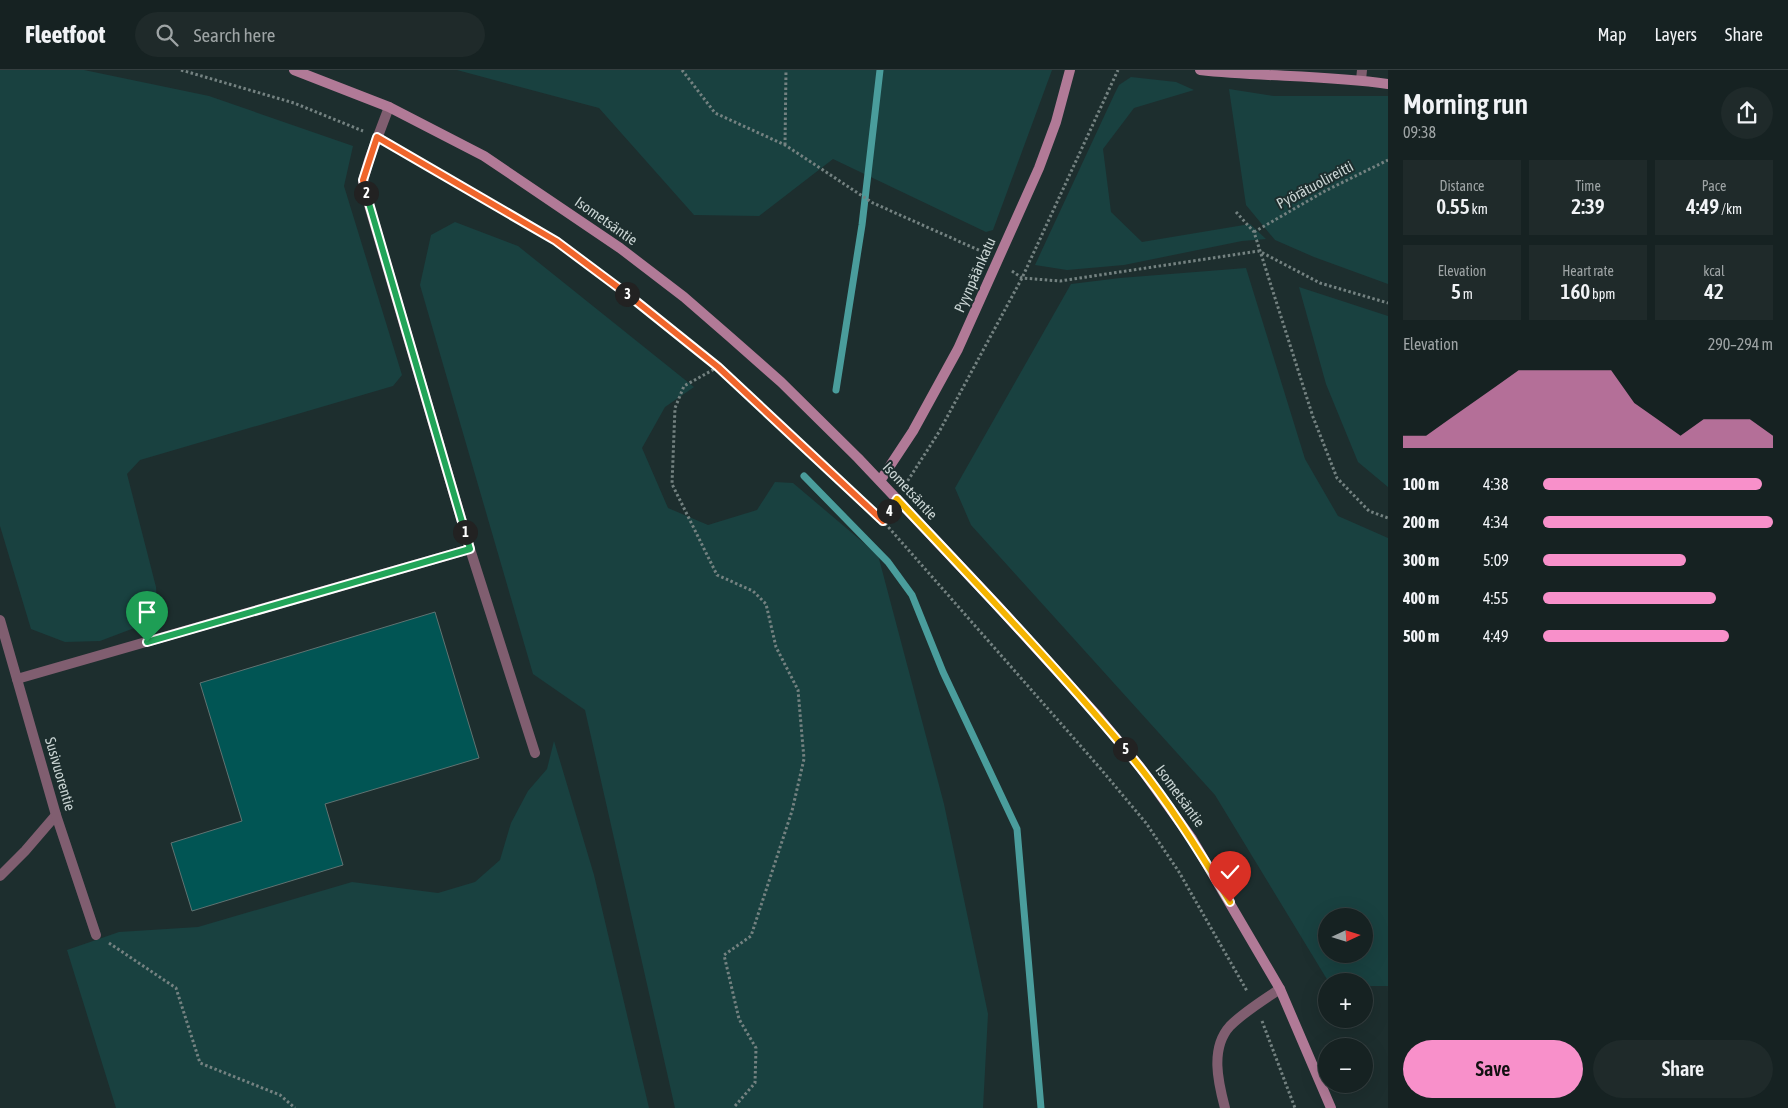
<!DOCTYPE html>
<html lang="en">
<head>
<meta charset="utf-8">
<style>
	:root { --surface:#162222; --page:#1f2a2a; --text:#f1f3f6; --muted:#9ea4a5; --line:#353f40; --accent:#f890ca }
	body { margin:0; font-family:"Asap Condensed",sans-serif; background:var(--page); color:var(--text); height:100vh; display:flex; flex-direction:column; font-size:19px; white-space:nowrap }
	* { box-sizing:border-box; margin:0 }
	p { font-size:16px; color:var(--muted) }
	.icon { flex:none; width:28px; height:28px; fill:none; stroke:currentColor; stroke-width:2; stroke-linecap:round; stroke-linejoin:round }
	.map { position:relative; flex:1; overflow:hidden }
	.drawer { display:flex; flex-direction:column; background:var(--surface); width:400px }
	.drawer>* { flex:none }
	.needle { width:32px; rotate:86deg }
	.buttons { position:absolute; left:1318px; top:838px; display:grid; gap:10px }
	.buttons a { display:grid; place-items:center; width:55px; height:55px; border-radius:50%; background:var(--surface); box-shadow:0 5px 20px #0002,0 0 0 1px var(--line); font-size:25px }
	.pin { position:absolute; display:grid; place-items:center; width:42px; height:42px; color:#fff; margin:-51px -21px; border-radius:50% 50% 50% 0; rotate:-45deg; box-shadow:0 0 5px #0007 }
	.pin .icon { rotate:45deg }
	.km { position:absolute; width:25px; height:25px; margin:-12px; border-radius:50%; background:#222; color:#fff; font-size:14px; line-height:25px; text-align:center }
	.round { display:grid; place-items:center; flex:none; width:52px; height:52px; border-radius:26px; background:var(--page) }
	.overview { display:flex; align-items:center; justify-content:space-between; height:85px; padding:0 15px }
	h1 { font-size:28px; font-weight:600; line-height:38px }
	.figures { display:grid; grid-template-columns:repeat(3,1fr); gap:8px; height:85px; padding:5px 15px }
	.figures div { display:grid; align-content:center; border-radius:0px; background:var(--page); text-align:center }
	.figures b { font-size:21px; font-weight:600 }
	.figures small { font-size:14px; font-weight:400 }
	.figures p { font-size:14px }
	.chart { height:140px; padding:10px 15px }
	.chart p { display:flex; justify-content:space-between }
	.chart svg { width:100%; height:90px; margin-top:5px; fill:var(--accent); opacity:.7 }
	.button { display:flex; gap:10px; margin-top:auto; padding:10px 15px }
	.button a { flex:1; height:58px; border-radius:30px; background:var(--accent); color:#111; font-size:20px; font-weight:600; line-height:58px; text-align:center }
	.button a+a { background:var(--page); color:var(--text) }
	ul { padding:0 15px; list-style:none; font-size:16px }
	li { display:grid; grid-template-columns:80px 60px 1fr; align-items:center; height:38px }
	li i { height:12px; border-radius:6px; background:var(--accent) }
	header { display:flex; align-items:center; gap:30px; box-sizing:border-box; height:70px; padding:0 25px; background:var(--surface); border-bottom:1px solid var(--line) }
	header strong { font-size:24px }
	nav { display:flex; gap:28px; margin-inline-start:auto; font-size:18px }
	.search { width:350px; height:45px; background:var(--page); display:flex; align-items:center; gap:12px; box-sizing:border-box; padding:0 18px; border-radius:28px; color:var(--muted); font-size:19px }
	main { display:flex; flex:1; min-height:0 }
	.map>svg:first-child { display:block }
	.green { fill:#194140; fill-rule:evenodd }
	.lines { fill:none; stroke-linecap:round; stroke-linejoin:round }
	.stream { stroke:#4a9d9c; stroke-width:7 }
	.building { fill:#015554; stroke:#607372 }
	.path { stroke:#748281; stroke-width:3; stroke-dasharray:2.5 2.5; stroke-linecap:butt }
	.service { stroke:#805e70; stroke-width:10 }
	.minor { stroke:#805e70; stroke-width:10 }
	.secondary { stroke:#b17a97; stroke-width:10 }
	.split-1-casing { stroke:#fff; stroke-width:10 }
	.split-2-casing { stroke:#fff; stroke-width:10 }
	.split-3-casing { stroke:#fff; stroke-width:10 }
	.split-4-casing { stroke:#fff; stroke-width:10 }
	.split-5-casing { stroke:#fff; stroke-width:10 }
	.split-6-casing { stroke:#fff; stroke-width:10 }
	.split-1 { stroke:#22a559; stroke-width:6 }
	.split-2 { stroke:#22a559; stroke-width:6 }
	.split-3 { stroke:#f0652b; stroke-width:6 }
	.split-4 { stroke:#f0652b; stroke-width:6 }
	.split-5 { stroke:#f5b400; stroke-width:6 }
	.split-6 { stroke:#f5b400; stroke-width:6 }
	.labels { text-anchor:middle; stroke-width:4; stroke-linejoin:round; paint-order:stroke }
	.street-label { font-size:15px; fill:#c9d4d3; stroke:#1d2e2e }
</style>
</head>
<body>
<header>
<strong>Fleetfoot</strong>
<div class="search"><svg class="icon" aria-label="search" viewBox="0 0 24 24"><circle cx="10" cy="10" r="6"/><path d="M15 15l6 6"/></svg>Search here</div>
<nav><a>Map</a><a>Layers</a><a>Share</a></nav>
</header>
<main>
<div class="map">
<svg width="1388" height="1038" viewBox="0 0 1388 1038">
	<rect width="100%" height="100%" fill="#1d2e2e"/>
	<path class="green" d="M 0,0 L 84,0 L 209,26 L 353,76 L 344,116 L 402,305 L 393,316 L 140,390 L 127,404 L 156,517 L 158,549 L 100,571 L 65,572 L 31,559 L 0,456 Z
		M 457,0 L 1052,0 L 993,160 L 986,162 L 833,89 L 759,146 L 694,145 L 599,38 Z
		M 1131,7 L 1176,12 L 1194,20 L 1134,38 L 1103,79 L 1111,142 L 1142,172 L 1250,154 L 1266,169 L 1242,171 L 1124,195 L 1067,200 L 1035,195 L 1114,25 L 1119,15 Z
		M 1229,19 L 1274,26 L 1388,26 L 1388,214 L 1314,187 L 1275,170 L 1246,135 Z
		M 455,152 L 518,176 L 694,317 L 665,337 L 642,378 L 668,438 L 708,455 L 757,440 L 775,412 L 793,413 L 878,485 L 944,734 L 988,944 L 983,1038 L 675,1038 L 585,640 L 533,604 L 420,215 L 431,165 Z
		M 1246,198 L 1305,389 L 1338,446 L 1388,468 L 1388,916 L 1364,916 L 1364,911 L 1328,911 L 1215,725 L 971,455 L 955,418 L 1071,214 L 1120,208 ZM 1326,846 L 1364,846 L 1364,884 L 1326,884 Z
		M 1299,217 L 1388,246 L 1388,417 L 1358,392 L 1326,314 Z
		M 554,671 L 594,805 L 649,1038 L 116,1038 L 67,880 L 119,862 L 198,857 L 352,812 L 438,823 L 475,812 L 500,790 L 511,753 L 528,721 L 547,699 Z"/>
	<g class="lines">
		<path class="stream" d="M 836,320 L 862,155 L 880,0
			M 804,406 L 888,492 L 912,525 L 943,602 L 1017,759 L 1041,1038"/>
	</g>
	<path class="building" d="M 435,542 L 479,688 L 325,734 L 343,795 L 192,841 L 171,773 L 242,751 L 200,613 Z"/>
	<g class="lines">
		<path class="path" d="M 181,0 L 294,33 L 363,61
			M 682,0 L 715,43 L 785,75 L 873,133 L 983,182
			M 391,75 L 556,171 L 627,225 L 718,297 L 779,352 L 883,451 L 1100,698 L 1146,753 L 1179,802 L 1247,921
			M 785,75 L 786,0
			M 1236,142 L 1254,162 L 1313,347 L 1337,408 L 1369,441 L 1388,448
			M 1254,162 L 1325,121 L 1388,90
			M 1012,201 L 1022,208 L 1060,211 L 1259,181 L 1320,213 L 1388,233
			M 718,297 L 684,316 L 675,338 L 672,414 L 717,505 L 753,521 L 766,534 L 776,577 L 798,620 L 804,689 L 792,741 L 751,866 L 724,885 L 739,949 L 756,978 L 755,1013 L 735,1036 L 736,1038
			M 905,415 L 939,362 L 1022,208 L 1118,0
			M 109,873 L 176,918 L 200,993 L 280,1025 L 295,1038
			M 1262,951 L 1295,1038"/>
		<path class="service" d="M 17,609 L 470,479 L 535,683
			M 0,806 L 25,781 L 56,745
			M 1225,1038 C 1218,1012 1210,978 1230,956 C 1244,942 1263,930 1280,919"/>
		<path class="minor" d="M 1361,10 L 1362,0
			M 389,37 L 369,90 L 363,111 L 369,135 L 470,479
			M 0,550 L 56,745 L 96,865"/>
		<path class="secondary" d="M 294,0 L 389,37 L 484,86 L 620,178 L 684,227 L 730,267 L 781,312 L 858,388 L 995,533 L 1095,643 L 1140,697 L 1192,769 L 1280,919 L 1331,1038
			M 1200,0 C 1263,7 1326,5 1388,14
			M 880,411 L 913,361 L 958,279 L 1039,98 L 1056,52 L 1070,0"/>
	</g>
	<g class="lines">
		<defs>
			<path id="split-1" d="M 147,572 L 470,479 L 465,462"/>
			<path id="split-2" d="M 366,123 L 465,462"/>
			<path id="split-3" d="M 366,123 L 363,110 L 377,67 L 556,171 L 627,224"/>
			<path id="split-4" d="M 627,224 L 718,297 L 883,451 L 889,441"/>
			<path id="split-5" d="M 889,441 L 897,429 C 974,511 1053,593 1125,679"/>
			<path id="split-6" d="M 1125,679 C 1165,726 1198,779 1230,832"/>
		</defs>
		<use href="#split-1" class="split-1-casing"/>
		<use href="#split-2" class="split-2-casing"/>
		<use href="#split-3" class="split-3-casing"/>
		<use href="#split-4" class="split-4-casing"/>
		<use href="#split-5" class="split-5-casing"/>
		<use href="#split-6" class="split-6-casing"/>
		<use href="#split-1" class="split-1"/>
		<use href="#split-2" class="split-2"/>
		<use href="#split-3" class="split-3"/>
		<use href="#split-4" class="split-4"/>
		<use href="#split-5" class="split-5"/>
		<use href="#split-6" class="split-6"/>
	</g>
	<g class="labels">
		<g class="street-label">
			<text transform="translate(1315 115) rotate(-28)" y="5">Pyörätuolireitti</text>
			<text transform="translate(606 151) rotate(35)" y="5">Isometsäntie</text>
			<text transform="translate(975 205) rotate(-66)" y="5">Pyynpäänkatu</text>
			<text transform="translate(910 421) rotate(47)" y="5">Isometsäntie</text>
			<text transform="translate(60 704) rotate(74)" y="5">Susivuorentie</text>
			<text transform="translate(1180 726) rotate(54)" y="5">Isometsäntie</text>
		</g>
	</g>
</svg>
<div class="buttons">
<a><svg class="needle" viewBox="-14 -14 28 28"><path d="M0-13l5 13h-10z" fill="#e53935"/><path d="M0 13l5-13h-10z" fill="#9ea4a5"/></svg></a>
<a>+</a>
<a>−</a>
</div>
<div class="pin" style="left:147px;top:572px;background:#1e9e55"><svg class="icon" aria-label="arrive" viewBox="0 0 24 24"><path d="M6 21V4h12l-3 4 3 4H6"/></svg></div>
<div class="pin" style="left:1230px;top:832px;background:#d93025"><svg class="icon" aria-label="check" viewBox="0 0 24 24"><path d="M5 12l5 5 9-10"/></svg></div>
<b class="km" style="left:465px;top:462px">1</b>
<b class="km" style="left:366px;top:123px">2</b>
<b class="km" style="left:627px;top:224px">3</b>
<b class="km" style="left:889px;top:441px">4</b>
<b class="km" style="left:1125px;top:679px">5</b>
</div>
<section class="drawer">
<div class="overview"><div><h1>Morning run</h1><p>09:38</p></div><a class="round"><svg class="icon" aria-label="share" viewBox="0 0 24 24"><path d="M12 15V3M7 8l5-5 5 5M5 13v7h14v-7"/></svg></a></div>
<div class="figures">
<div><p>Distance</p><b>0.55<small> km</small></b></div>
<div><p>Time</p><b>2:39</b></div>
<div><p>Pace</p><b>4:49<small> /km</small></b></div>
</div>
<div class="figures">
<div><p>Elevation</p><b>5<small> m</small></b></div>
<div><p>Heart rate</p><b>160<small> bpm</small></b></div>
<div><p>kcal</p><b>42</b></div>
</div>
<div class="chart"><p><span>Elevation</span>290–294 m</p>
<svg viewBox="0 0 160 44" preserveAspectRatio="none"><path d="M0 44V38L10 38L20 30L30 22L40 14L50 6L60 6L70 6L80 6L90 6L100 22L110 30L120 38L130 30L140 30L150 30L160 38V44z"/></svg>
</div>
<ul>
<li><b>100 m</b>4:38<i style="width:95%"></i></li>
<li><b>200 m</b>4:34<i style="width:100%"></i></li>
<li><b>300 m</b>5:09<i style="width:62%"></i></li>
<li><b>400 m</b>4:55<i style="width:75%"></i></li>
<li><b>500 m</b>4:49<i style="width:81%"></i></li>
</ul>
<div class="button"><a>Save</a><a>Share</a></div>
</section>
</main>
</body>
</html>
